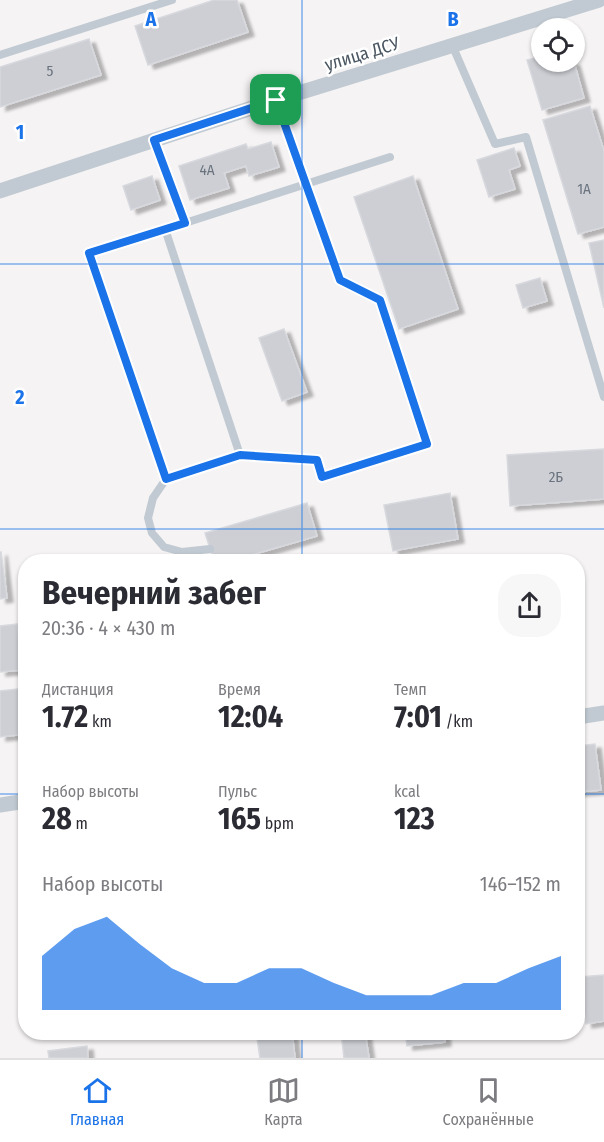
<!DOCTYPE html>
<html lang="ru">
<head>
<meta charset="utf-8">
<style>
	:root { --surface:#fff; --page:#f7f7f7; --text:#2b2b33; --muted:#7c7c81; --line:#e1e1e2; --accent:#1a73e8 }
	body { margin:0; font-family:"Fira Sans Condensed",sans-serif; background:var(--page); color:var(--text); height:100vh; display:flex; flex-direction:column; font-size:22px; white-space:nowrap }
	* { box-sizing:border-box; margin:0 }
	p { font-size:20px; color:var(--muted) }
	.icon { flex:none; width:33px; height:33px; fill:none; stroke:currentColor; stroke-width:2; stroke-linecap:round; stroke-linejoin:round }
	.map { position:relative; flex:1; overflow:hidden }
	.side { position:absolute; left:18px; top:554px; width:567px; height:486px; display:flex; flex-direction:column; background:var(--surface); border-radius:24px; box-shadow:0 2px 4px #0004 }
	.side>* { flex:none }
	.fabs { position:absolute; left:531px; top:18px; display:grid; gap:12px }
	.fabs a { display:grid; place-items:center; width:54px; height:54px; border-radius:50%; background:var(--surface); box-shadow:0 2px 4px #0004; font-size:30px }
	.pin { position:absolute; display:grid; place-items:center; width:51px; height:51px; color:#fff; margin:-26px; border-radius:12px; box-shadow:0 3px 9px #0006 }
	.round { display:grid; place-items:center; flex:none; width:63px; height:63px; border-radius:24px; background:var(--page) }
	.summary { display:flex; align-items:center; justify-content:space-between; height:102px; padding:0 24px }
	h1 { font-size:33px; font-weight:700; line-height:45px }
	.stats { display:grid; grid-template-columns:repeat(3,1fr); gap:9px; height:102px; padding:6px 24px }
	.stats div { display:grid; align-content:center }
	.stats b { font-size:30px; font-weight:700 }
	.stats small { font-size:16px; font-weight:400 }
	.stats p { font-size:16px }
	.chart { height:168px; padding:12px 24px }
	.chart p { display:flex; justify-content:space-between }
	.chart svg { width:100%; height:108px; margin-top:6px; fill:var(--accent); opacity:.7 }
	.tabs { display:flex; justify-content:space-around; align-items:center; height:84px; border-top:2px solid var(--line); background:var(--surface); font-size:16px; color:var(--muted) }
	.tabs a { display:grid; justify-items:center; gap:3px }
	.tabs .selected { color:var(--accent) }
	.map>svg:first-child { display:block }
	.building { fill:#cdcfd5; stroke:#d7d9de; stroke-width:1.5; filter:url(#shadow) }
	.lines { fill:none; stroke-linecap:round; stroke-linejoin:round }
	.lane { stroke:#c1cad2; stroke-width:8 }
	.street { stroke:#c1cad2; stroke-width:15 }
	.route-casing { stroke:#fff; stroke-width:12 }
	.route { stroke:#1a73e8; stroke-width:8 }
	.grid { fill:none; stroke:#1a73e8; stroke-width:1.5; stroke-opacity:0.55 }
	.labels { text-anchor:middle; stroke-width:5; stroke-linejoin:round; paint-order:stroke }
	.number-label { font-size:15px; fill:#6b747e }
	.street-label { font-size:18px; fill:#4a5661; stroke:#fff }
	.grid-label { font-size:20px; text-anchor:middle; font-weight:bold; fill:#1a73e8; stroke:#fff; stroke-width:5; stroke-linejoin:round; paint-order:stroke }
</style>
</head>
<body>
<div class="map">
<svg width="604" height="1058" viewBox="0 0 604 1058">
	<defs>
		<filter id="shadow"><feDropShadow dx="6" dy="4" stdDeviation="1.5" flood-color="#0004"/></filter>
	</defs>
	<rect width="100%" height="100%" fill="#f5f3f3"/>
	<path class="building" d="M 214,0 L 237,0 L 248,32 L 148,65 L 135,26 Z
		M 89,39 L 101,75 L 0,107 L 0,67 Z
		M 542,56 L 542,62 L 574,62 L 584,98 L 542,110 L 527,60 Z
		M 590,106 L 604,151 L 604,227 L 578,234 L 543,120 Z
		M 271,142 L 279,167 L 249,176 L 246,166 L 224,173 L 229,188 L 190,200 L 179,166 L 246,144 L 248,149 Z
		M 514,148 L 520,166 L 509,170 L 515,189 L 489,197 L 477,160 Z
		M 152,176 L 160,200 L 131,210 L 123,186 Z
		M 413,176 L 458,309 L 399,329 L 354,197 Z
		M 604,240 L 604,308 L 589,243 Z
		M 540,278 L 547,301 L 523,308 L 516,285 Z
		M 284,329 L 307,392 L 282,401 L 259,338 Z
		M 604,449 L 604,499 L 510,506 L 507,455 Z
		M 450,493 L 458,539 L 393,551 L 384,505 Z
		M 307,503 L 317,536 L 231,561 L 214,561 L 205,533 Z
		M 1,552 L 7,598 L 0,599 L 0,553 Z
		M 17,624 L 22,670 L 0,672 L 0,626 Z
		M 26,688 L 26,734 L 0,737 L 0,691 Z
		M 595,744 L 601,790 L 578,792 L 578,746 Z
		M 604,975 L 604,1021 L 586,1024 L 580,977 Z
		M 256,1032 L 292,1032 L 295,1058 L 260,1058 Z
		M 341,1032 L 365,1032 L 369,1058 L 344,1058 Z
		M 405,1032 L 444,1032 L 445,1042 L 407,1046 Z
		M 87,1046 L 88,1058 L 49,1058 L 48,1051 Z"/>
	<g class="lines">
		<path class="lane" d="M 453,47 L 495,144 L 526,137 L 604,397
			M 0,55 L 172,0
			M 154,140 L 185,223 L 89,253 L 166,479
			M 185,223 L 390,157
			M 165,229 L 240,455
			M 210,549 L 182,552 L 164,547 L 152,533 L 148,518 L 153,498 L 166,479 L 240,455 L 317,460 L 322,477 L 427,444 L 380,300 L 340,280 L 276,100"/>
		<path class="street" d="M 0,191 L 276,100 L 599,0
			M 578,717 L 604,713
			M 0,805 L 26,801"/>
	</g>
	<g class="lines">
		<defs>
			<path id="route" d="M 276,100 L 340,280 L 380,300 L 427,444 L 322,477 L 317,460 L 240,455 L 166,479 L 89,253 L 185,223 L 154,140 Z"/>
		</defs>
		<use href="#route" class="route-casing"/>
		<use href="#route" class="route"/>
	</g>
	<path class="grid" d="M 302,0 L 302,561M 0,264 L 604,264M 0,529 L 604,529M 0,794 L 26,794M 578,794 L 604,794M 302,1032 L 302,1058"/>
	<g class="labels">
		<g class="number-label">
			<text x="50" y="76">5</text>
			<text x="207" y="175">4А</text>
			<text x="584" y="194">1А</text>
			<text x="556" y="482">2Б</text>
		</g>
		<g class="street-label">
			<text transform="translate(362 54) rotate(-17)" y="6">улица ДСУ</text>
		</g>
	</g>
	<g class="grid-label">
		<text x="151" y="26">A</text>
		<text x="453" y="26">B</text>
		<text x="20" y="139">1</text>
		<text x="20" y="404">2</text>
	</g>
</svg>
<div class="fabs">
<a><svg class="icon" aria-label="locate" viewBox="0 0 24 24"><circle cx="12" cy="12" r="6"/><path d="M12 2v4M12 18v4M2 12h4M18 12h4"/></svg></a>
</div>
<div class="pin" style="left:276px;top:100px;background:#1e9e55"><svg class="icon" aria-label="arrive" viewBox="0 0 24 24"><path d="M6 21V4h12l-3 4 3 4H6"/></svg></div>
<section class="side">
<div class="summary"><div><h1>Вечерний забег</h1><p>20:36 · 4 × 430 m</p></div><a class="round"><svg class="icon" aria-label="share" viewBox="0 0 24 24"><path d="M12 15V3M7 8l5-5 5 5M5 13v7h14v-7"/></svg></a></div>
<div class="stats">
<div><p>Дистанция</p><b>1.72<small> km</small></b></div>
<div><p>Время</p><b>12:04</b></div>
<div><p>Темп</p><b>7:01<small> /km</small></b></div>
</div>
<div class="stats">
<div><p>Набор высоты</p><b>28<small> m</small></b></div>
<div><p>Пульс</p><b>165<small> bpm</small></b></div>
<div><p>kcal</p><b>123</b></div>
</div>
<div class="chart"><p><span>Набор высоты</span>146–152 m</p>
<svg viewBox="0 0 160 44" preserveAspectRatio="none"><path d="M0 44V22L10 11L20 6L30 17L40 27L50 33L60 33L70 27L80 27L90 33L100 38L110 38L120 38L130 33L140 33L150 27L160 22V44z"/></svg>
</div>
</section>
</div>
<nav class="tabs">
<a class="selected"><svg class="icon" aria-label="home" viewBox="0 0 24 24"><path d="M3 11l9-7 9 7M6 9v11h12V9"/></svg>Главная</a>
<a><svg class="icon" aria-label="map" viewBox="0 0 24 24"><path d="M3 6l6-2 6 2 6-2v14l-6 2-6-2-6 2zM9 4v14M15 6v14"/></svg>Карта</a>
<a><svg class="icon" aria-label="saved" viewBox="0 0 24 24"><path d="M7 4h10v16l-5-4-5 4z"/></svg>Сохранённые</a>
</nav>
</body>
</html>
